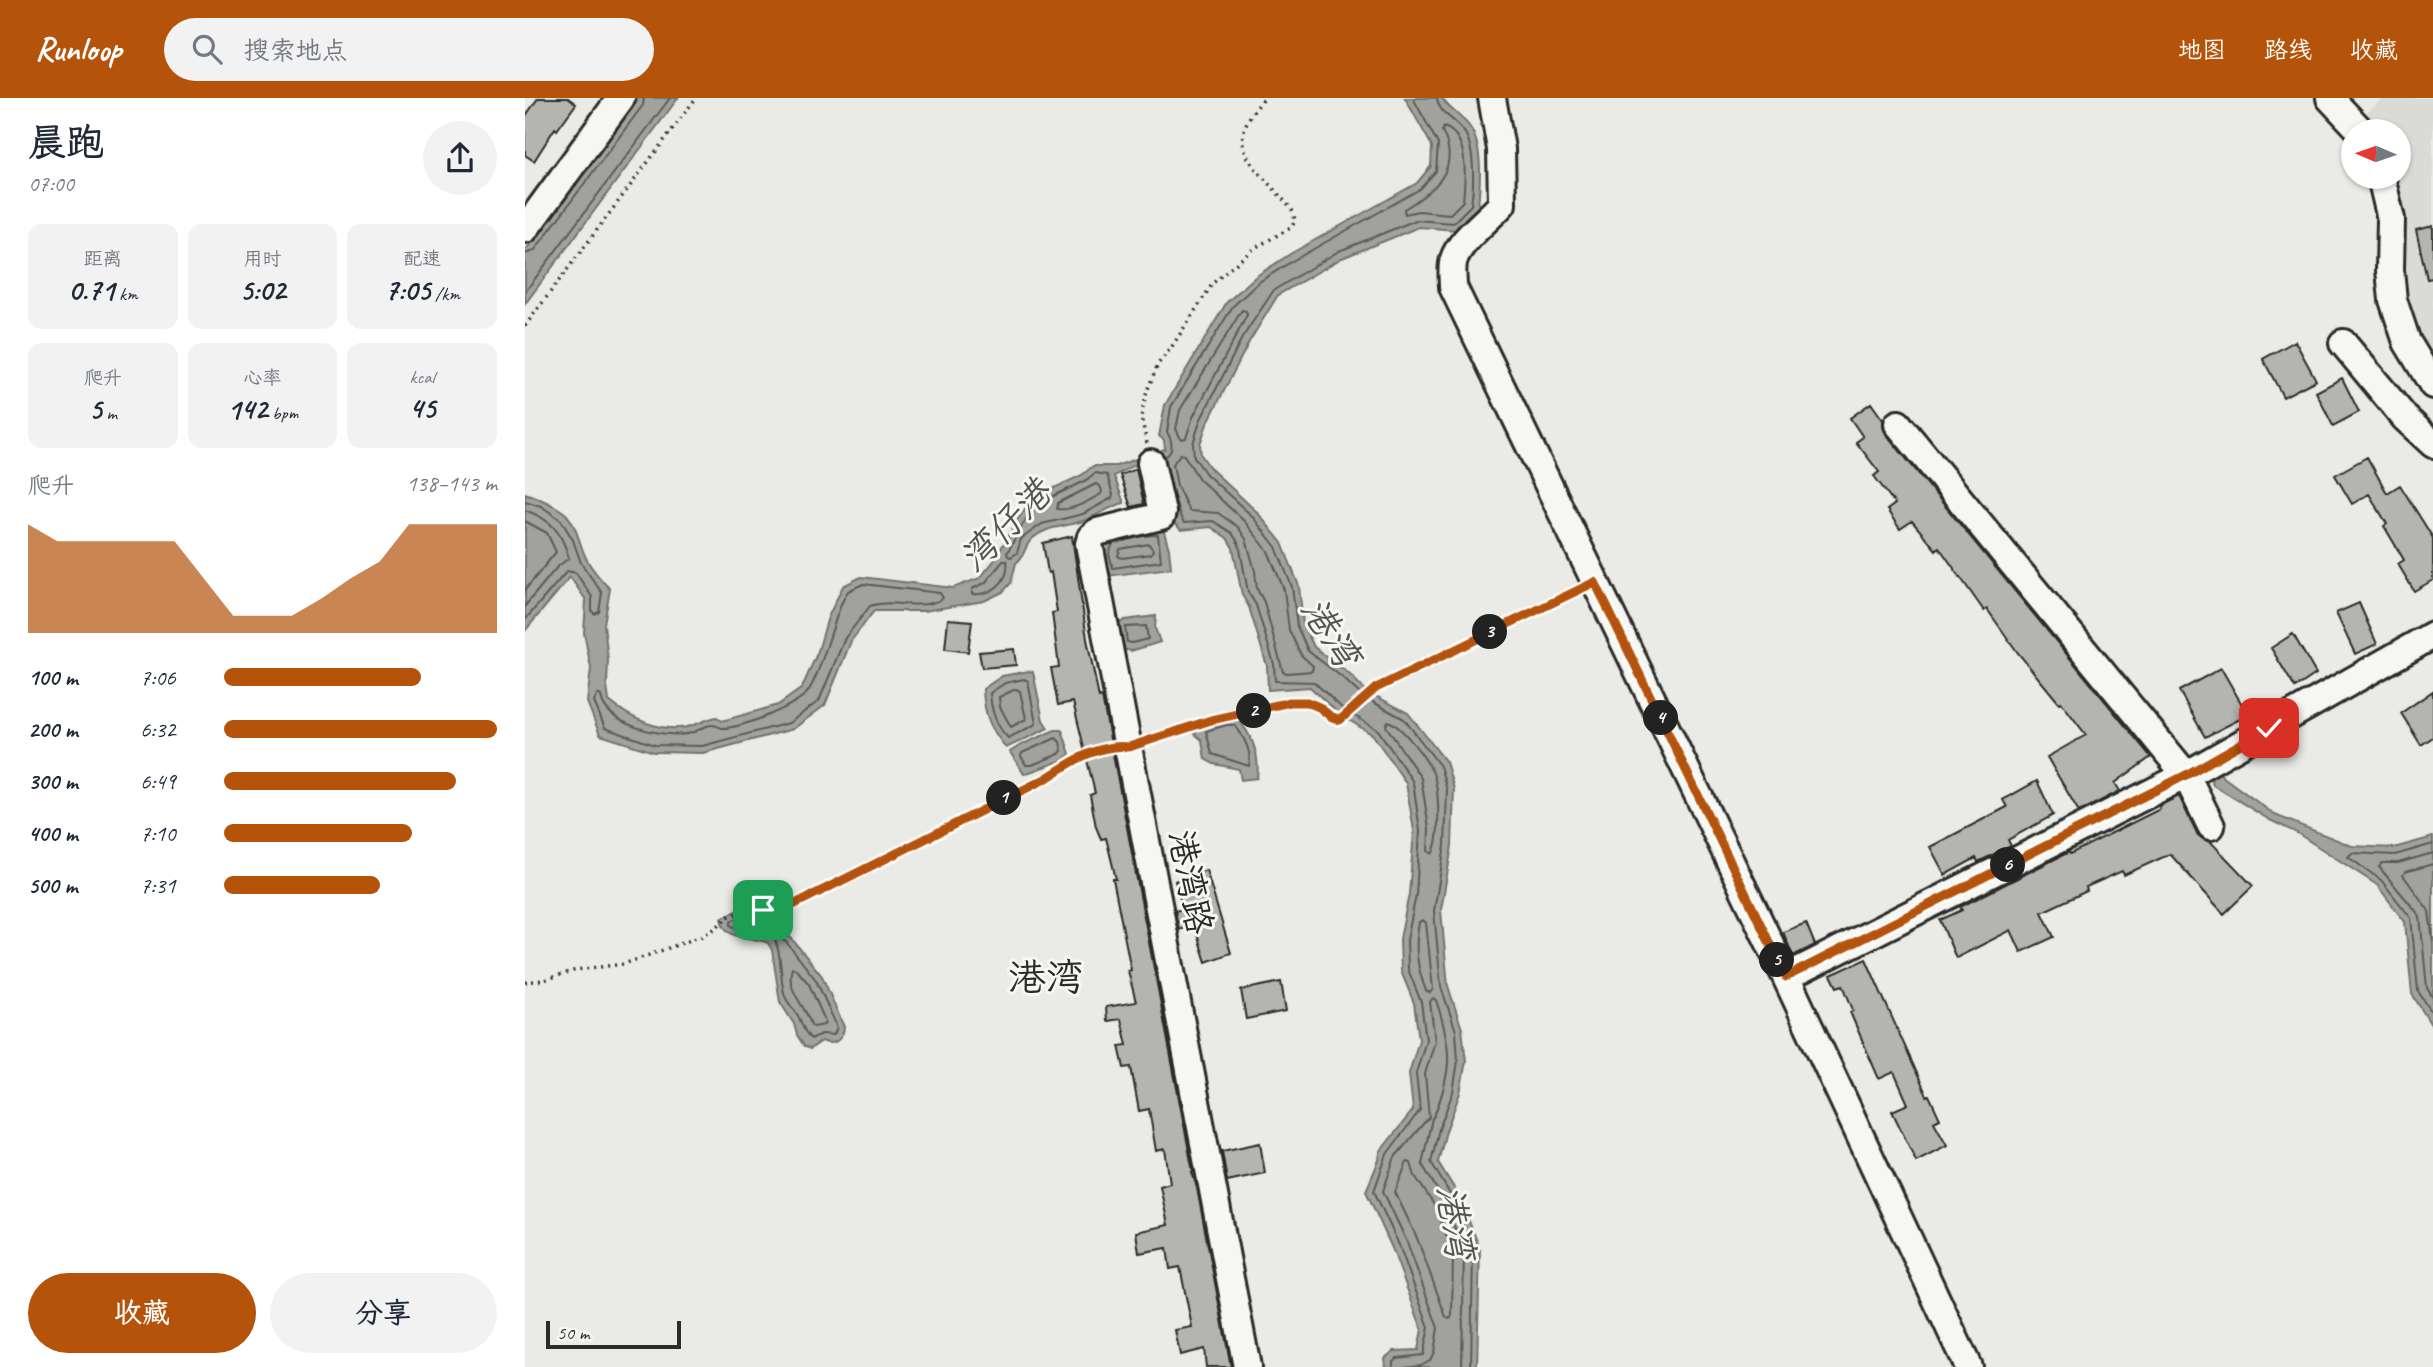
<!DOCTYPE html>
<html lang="zh">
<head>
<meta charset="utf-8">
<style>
	:root { --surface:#fff; --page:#f2f2f3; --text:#1f2937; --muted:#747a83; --accent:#b45309 }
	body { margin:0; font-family:Caveat,"LXGW WenKai TC",sans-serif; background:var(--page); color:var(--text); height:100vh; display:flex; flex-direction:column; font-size:26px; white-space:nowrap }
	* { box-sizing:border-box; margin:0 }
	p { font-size:23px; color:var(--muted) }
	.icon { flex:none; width:38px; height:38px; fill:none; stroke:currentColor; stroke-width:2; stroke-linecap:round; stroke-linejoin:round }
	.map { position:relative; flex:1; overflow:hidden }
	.details { display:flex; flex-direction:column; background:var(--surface); width:525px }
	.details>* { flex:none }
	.needle { width:46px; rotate:272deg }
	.fabs { position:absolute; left:1816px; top:21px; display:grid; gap:14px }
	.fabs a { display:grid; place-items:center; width:70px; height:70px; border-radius:50%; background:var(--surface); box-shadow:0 2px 5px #0004; font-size:35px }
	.scale { position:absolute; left:21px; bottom:18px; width:135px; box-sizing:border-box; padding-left:7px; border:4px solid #2b2b2b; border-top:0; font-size:19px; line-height:24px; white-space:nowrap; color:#2b2b2b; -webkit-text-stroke:5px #f6f6f2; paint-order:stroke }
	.pin { position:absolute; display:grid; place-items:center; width:60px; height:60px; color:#fff; margin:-30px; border-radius:14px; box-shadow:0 4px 10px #0006 }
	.km { position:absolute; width:35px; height:35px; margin:-18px; border-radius:50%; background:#222; color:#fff; font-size:19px; line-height:35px; text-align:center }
	.round { display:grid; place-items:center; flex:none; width:74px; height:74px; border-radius:37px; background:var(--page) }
	.summary { display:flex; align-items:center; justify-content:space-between; height:119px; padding:0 28px }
	h1 { font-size:38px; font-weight:600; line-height:52px }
	.stats { display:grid; grid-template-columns:repeat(3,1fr); gap:10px; height:119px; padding:7px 28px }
	.stats div { display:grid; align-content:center; border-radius:14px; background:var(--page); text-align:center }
	.stats b { font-size:30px; font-weight:600 }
	.stats small { font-size:19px; font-weight:400 }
	.stats p { font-size:19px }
	.chart { height:196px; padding:14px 28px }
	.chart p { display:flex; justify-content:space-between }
	.chart svg { width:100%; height:126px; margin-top:7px; fill:var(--accent); opacity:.7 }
	.cta { display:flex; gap:14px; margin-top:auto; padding:14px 28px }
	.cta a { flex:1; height:80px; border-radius:42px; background:var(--accent); color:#fff; font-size:28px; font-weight:600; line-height:80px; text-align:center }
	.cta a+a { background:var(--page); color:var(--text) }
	ul { padding:0 28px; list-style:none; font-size:23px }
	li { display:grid; grid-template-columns:112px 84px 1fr; align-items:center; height:52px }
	li i { height:18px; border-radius:9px; background:var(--accent) }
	header { display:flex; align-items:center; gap:42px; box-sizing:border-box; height:98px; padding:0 35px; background:var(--accent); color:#fff }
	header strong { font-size:33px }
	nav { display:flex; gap:38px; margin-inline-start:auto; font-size:24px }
	.search { width:490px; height:63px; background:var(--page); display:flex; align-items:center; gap:18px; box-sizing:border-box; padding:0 24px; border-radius:38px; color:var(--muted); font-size:26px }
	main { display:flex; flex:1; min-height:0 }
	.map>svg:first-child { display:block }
	.built { fill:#dadad6 }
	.water { fill:#a1a19e; stroke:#727270; stroke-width:2 }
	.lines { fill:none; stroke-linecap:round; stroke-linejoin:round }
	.shore { stroke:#5a5a59; stroke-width:2 }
	.building { fill:#b4b4b1; stroke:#2b2b2b; stroke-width:2 }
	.minor-casing { stroke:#2b2b2b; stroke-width:32 }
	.path { stroke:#2b2b2b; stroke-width:3.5; stroke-dasharray:2 5; stroke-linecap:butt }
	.minor { stroke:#f6f6f2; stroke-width:26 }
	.route-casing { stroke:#fff; stroke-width:14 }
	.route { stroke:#b45309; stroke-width:9 }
	.labels { text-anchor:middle; stroke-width:6; stroke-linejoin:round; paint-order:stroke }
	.street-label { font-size:35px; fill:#2b2b2b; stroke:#f6f6f2 }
	.water-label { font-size:37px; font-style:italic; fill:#545453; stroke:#f6f6f2 }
	.quarter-label { font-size:38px; fill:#2b2b2b; stroke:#f6f6f2 }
</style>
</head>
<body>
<header>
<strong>Runloop</strong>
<div class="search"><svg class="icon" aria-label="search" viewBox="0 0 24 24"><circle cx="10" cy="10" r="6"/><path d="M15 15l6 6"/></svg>搜索地点</div>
<nav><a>地图</a><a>路线</a><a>收藏</a></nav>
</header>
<main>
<section class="details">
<div class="summary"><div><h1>晨跑</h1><p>07:00</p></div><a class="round"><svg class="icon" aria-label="share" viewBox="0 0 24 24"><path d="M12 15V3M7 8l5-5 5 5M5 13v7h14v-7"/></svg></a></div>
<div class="stats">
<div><p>距离</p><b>0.71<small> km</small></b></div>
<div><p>用时</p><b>5:02</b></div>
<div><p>配速</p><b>7:05<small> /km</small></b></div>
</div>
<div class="stats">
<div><p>爬升</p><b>5<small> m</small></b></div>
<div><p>心率</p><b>142<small> bpm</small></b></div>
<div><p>kcal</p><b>45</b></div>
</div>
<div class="chart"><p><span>爬升</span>138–143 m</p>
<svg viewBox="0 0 160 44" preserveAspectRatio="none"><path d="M0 44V6L10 12L20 12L30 12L40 12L50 12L60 25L70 38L80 38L90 38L100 32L110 25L120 19L130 6L140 6L150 6L160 6V44z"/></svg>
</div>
<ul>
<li><b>100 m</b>7:06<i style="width:72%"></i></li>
<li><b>200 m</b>6:32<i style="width:100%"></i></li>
<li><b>300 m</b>6:49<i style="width:85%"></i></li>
<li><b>400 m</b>7:10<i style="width:69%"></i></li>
<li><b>500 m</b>7:31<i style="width:57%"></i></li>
</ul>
<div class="cta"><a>收藏</a><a>分享</a></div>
</section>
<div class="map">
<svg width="1908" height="1269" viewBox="0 0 1908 1269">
	<rect width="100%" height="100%" fill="#eaeae6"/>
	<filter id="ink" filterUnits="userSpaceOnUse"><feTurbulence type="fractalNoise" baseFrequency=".0143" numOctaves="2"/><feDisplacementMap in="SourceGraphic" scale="14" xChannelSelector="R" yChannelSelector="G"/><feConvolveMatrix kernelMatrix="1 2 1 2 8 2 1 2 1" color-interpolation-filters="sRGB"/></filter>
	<g filter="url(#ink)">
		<path class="built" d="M 1858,0 L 1908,0 L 1908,268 L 1896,256 L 1878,205 L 1862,79 L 1874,79 L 1874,33 L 1846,33 L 1840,16 Z"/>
		<path class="water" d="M 114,0 L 153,0 L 0,206 L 0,153 Z
			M 880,0 L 917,0 C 924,12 936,17 944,28 C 959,48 955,87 953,110 L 931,132 L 894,129 L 817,160 L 753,197 L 724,244 L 682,326 L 675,346 L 676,357 L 686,371 L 732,414 L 757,445 L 774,488 L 778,526 L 789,549 L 823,575 L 841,593 L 883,615 L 921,664 L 929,691 L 927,748 L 916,812 L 923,888 L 937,931 L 941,963 L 935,995 L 921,1033 L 913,1064 L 934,1098 L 955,1151 L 952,1269 L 861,1269 L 860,1260 L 869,1253 L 893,1252 L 897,1231 L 867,1150 L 841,1093 L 854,1062 L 855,1054 L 888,1012 L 884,975 L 894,942 L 889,905 L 876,873 L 875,841 L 884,796 L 889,733 L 881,685 L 848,637 L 814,616 L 785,589 L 743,592 L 742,568 L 724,509 L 717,497 L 708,450 L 702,440 L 686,429 L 656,432 L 648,424 L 648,414 L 626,365 L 607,368 L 589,378 L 599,405 C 586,408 575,416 563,421 C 544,430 522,426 506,442 C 499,449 500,459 491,465 L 486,485 L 478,494 L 459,503 L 399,513 L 349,513 L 326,543 L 300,607 L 268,631 L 178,655 L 129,654 L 75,637 L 62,604 L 66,570 L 59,535 L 61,502 L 45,479 L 0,533 L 0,395 C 14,400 28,406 40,415 C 52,427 54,446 61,460 C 67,472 76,482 85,491 L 79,526 L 83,562 L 82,588 L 84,603 C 106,621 137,636 166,628 C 175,625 182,621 192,619 L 197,623 L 253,607 L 277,590 L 293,553 L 303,519 L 318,488 L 336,479 L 428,490 L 455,480 L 469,463 L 492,422 L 508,400 L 557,377 L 568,368 L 591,368 L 640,351 L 639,342 L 634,338 L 640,307 L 702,204 L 730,179 L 765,156 L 892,85 L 906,68 L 907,48 Z
			M 637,427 L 644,451 L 646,470 L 582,478 L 577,447 L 581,441 Z
			M 631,518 L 630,530 L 635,544 L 606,553 L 597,551 L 591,527 L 600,522 Z
			M 504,573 L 508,574 L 518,622 L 523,630 L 481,650 C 465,630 459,617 458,591 L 477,578 Z
			M 702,620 L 712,620 C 727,637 735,658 732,680 L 716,682 L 714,671 L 689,666 L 680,661 L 677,642 L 670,636 L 675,626 Z
			M 530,632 L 537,632 L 545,656 L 538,662 L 499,676 L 485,654 L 496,647 Z
			M 1691,667 L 1697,678 L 1750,717 L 1827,748 L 1869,750 L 1908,739 L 1908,930 L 1887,896 L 1880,824 L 1852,787 L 1772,735 L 1745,722 L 1688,687 L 1683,670 Z
			M 216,811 L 241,811 L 245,813 L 248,823 L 267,841 L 297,878 L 319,929 C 318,941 309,949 297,943 L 285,951 L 279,948 L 272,937 L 269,926 L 255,904 L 247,852 L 243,845 C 226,837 200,844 196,820 Z"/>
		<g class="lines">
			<path class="shore" d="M 912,0 C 914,16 927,19 936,30 C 951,45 949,88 946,107 L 928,125 L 891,122 L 814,153 L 749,192 L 717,240 L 675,323 L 668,346 L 669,359 L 681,376 L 727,418 L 751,449 L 767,489 L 772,528 L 783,553 L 818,580 L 837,598 L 879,621 L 915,668 L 922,692 L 920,747 L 909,813 L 916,889 L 931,933 L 933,963 L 928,994 L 914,1031 L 906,1064 L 928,1101 L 948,1152 L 946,1269
				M 919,29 C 945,38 940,81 938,103 L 925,116 L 893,113 L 880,116 L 879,111 C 909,93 937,71 917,33 Z
				M 0,156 L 9,153 L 118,7 L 119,0
				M 0,194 L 145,0
				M 717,212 L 721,213 L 722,217 L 668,319 L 661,340 L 656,341 L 651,331 L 655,312 Z
				M 655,356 L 659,357 L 674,381 L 720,424 L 743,453 L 759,492 L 764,532 L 776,557 L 788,568 L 787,573 L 762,575 L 758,574 L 739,504 L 732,491 L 730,473 L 721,441 L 713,429 L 693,415 L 664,413 L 652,388 L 648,366 Z
				M 639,359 C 650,354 647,342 642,334 L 646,309 L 708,208 L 734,184 L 769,162 L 895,91 L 911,73 L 913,46 L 888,0
				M 570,375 L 582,377 L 588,397 L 587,400 L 558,416 L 517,426 L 496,441 L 492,455 L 486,459 L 483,458 L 482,455 L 498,426 L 512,406 L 560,383 Z
				M 571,386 L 575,388 L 577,393 L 576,396 C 562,404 547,413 532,411 L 533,405 Z
				M 649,400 C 653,408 654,419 659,425 L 688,423 L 707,435 L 714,446 L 723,494 L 731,507 L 749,566 L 750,583 L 789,584 L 818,611 L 853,632 L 888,684 L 895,733 L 891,797 L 882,842 L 883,871 L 896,904 L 901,942 L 891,975 L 895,1012 L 862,1056 L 849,1093 L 874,1147 L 904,1229 L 898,1257 L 872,1260 L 868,1263 L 868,1269
				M 0,403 L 16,408 L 36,422 L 48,442 L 56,465 L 77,495 L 74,514 L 69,516 L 67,513 L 67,499 L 51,475 L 42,473 L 0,522
				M 0,412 C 27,422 36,433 44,460 L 32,469 L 0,508
				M 0,423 L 22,435 L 31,454 L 0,492
				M 588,445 L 584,456 L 588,470 L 636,463 L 633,437 L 616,438
				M 624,446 L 628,452 L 626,456 L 597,460 L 593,458 L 595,451 Z
				M 478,463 L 482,463 C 485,483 467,498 447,496 L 447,491 L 460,485 Z
				M 338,486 L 415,495 L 418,500 C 398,514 367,500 345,508 L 320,540 L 294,603 L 264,625 L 177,648 L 130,647 L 80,630 L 69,604 L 72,596 L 76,598 C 81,628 137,639 162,636 C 171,635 179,627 187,627 C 191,627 194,629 197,630 C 218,630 265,610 281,596 C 293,584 309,521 318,502 L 323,493 Z
				M 621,528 L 623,541 L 607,545 L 602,544 L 600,529 Z
				M 499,581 L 503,583 L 511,626 L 483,640 C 471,628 466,612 465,595 L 480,585 Z
				M 491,591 L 495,593 L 501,621 L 486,629 L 475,609 L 474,599 Z
				M 863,623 C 876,627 899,658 906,671 C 915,686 916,742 907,756 L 903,753 L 904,731 L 896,680 L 861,628 Z
				M 702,627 L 709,627 C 719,637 727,655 724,668 L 687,656 L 681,633 Z
				M 531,640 L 535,644 L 537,653 L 534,656 L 507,667 L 501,667 L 496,658 L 497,655 Z
				M 1908,746 L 1870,757 L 1827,755 L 1823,759 L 1856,782 L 1886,820 L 1893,893 L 1908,916
				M 1908,755 L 1873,765 L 1857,765 L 1854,769 L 1895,818 L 1902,890 L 1908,900
				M 1908,766 L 1880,774 L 1878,777 L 1904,813 L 1908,843
				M 218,818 L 238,818 L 249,836 L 245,838 C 233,833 215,835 206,827 L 206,823 Z
				M 898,822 L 901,825 L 908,891 L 905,895 L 901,893 C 892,869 889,850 894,824 Z
				M 252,838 L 262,845 L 291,882 L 312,929 L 309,937 L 296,936 L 286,941 C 279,934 279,931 275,922 C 272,913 263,907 260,898 C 254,880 258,860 250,842 Z
				M 267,870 L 271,871 L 284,886 L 300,923 L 299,927 L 289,929 L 286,927 C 281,907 260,893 267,870 Z
				M 882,1064 L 886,1065 L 890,1078 L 911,1110 L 928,1155 L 927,1218 L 925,1221 L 921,1219 L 892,1140 L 870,1094 Z
				M 878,1269 L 896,1267 L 905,1262 L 909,1254 L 913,1230 L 882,1144 L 858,1093 L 870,1059 L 904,1019 L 900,976 L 910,943 L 905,904 L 908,900 L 911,902 C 927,950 928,971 909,1018 L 907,1020 L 897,1066 L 920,1105 L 939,1154 L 937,1269"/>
		</g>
		<path class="building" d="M 13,0 L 43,0 L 51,6 L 32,32 L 30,30 L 9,63 L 0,57 L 0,19 Z
			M 1908,128 L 1908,180 L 1902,181 L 1891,132 Z
			M 1770,243 L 1791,282 L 1758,299 L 1738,261 Z
			M 1817,280 L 1834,314 L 1808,328 L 1791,294 Z
			M 1346,305 L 1358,322 L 1358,329 L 1361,336 L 1626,659 L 1590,685 L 1595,693 L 1554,714 L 1522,659 L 1561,637 L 1536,604 L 1534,605 L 1493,555 L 1462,511 L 1459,513 L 1414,449 L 1411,452 L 1387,423 L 1375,431 L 1362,412 L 1370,406 L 1349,378 L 1354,374 L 1331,344 L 1338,339 L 1325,320 Z
			M 1842,359 L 1862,395 L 1875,387 L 1908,440 L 1908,482 L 1889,493 L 1873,466 L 1879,462 L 1859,428 L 1862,426 L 1844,396 L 1827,406 L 1810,377 Z
			M 611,371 L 619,406 L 606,409 L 595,377 Z
			M 547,438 L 562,541 L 574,600 L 577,599 L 668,1074 L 667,1074 L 672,1090 L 706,1269 L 681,1269 L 679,1251 L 655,1257 L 650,1232 L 667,1229 L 655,1169 L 645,1171 L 642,1150 L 614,1155 L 611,1134 L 643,1127 L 635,1088 L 645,1085 L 640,1051 L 631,1053 L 624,1011 L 614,1013 L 606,969 L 599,970 L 594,948 L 602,947 L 596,921 L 582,923 L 581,909 L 611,904 L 603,873 L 606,872 L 588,781 L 591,781 L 581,740 L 576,741 L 571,729 L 565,697 L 570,695 L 548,604 L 533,607 L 526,570 L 534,569 L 527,515 L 532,514 L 526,474 L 523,475 L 518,445 Z
			M 1834,505 L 1852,546 L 1830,556 L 1811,515 Z
			M 423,521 L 447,523 L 443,554 L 420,551 Z
			M 1768,536 L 1791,576 L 1770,590 L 1746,550 Z
			M 489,551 L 491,567 L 457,570 L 454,554 Z
			M 1696,570 L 1723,617 L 1680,639 L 1654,593 Z
			M 1908,593 L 1908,639 L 1896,647 L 1876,615 Z
			M 1512,683 L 1528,717 L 1483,742 L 1486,748 L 1453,764 L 1451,760 L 1420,777 L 1405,749 L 1482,709 L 1478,702 Z
			M 1654,698 L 1672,736 L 1678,741 L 1686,744 L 1728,788 L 1699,816 L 1645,756 L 1599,777 L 1597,773 L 1561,789 L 1562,793 L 1517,814 L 1529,839 L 1496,854 L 1486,832 L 1431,860 L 1415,822 L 1437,812 L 1435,809 L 1544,754 L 1545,756 L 1635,711 L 1634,708 Z
			M 681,772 L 706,855 L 681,864 L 669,827 L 654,832 L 650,813 L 658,811 L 650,783 Z
			M 1281,825 L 1290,847 L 1268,858 L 1258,834 Z
			M 1341,861 L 1402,998 L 1404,997 L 1415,1021 L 1409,1024 L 1422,1047 L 1391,1063 L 1367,1013 L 1383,1006 L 1369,974 L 1354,981 L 1325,914 L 1328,912 L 1318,887 L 1312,889 L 1306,877 Z
			M 756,884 L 761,913 L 721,921 L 716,892 Z
			M 735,1045 L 740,1075 L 702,1083 L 697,1053 Z"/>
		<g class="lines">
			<defs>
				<path id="minor" d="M 967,0 L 976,51 L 977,106 C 963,122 935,142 929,161 C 926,169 928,181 928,189 L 1261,879 L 1443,1269
					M 1805,0 L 1836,33
					M 1856,79 L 1866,121 L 1865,172 L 1868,202 L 1882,244 L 1908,287
					M 0,131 L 96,0
					M 1818,245 L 1880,320 L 1908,346
					M 1373,326 L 1661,677 L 1686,728
					M 626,365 L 637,414 L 636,418 L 572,434 L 566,439 L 564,446 L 722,1269
					M 1261,879 L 1661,677 L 1908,537"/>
			</defs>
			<use href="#minor" class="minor-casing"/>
			<path class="path" d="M 0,228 L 171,0
				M 622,345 L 616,319 L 622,293 L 633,266 L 646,250 L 688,185 L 728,151 L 767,129 L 770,122 L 767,112 C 734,70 691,50 740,0
				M 623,643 L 686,622 L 765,604 L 782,604 L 794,609 L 805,619 L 815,622 L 851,590 L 1052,492
				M 0,884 L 19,882 L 51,872 L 99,866 L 177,838 L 191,830 L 202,819 L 220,814 L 252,813 L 262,810 L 522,680 L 551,660 L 582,650"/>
			<use href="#minor" class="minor"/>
		</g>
	</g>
	<g class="lines" filter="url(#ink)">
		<defs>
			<path id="route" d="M 238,812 L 252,813 L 262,810 L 522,680 C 546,664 574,645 604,649 L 686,622 L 765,604 L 782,604 L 794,609 L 805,618 L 815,622 L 851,590 L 1070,484 L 1261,879 L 1661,677 L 1744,630"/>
		</defs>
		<use href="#route" class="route-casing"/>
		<use href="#route" class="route"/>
	</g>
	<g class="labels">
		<g class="street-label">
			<text transform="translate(666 784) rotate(79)" y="12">港湾路</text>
		</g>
		<g class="water-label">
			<text transform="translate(480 427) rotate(-45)" y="13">湾仔港</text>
			<text transform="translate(806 534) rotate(57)" y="13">港湾</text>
			<text transform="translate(931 1124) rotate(81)" y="13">港湾</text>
		</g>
		<g class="quarter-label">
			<text x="521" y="892">港湾</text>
		</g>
	</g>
</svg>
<div class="fabs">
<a><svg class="needle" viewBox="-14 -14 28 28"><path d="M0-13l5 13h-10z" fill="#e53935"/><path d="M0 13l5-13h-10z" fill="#747a83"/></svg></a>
</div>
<div class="scale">50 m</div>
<div class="pin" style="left:238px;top:812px;background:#1e9e55"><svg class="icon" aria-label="arrive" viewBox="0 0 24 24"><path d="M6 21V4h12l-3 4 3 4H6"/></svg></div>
<div class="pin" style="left:1744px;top:630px;background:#d93025"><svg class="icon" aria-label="check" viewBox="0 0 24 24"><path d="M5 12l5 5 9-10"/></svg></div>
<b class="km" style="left:479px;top:700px">1</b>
<b class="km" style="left:729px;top:613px">2</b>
<b class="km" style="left:965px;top:534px">3</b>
<b class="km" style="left:1136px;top:620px">4</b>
<b class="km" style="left:1252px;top:862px">5</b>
<b class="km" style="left:1483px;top:767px">6</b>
</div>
</main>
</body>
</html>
